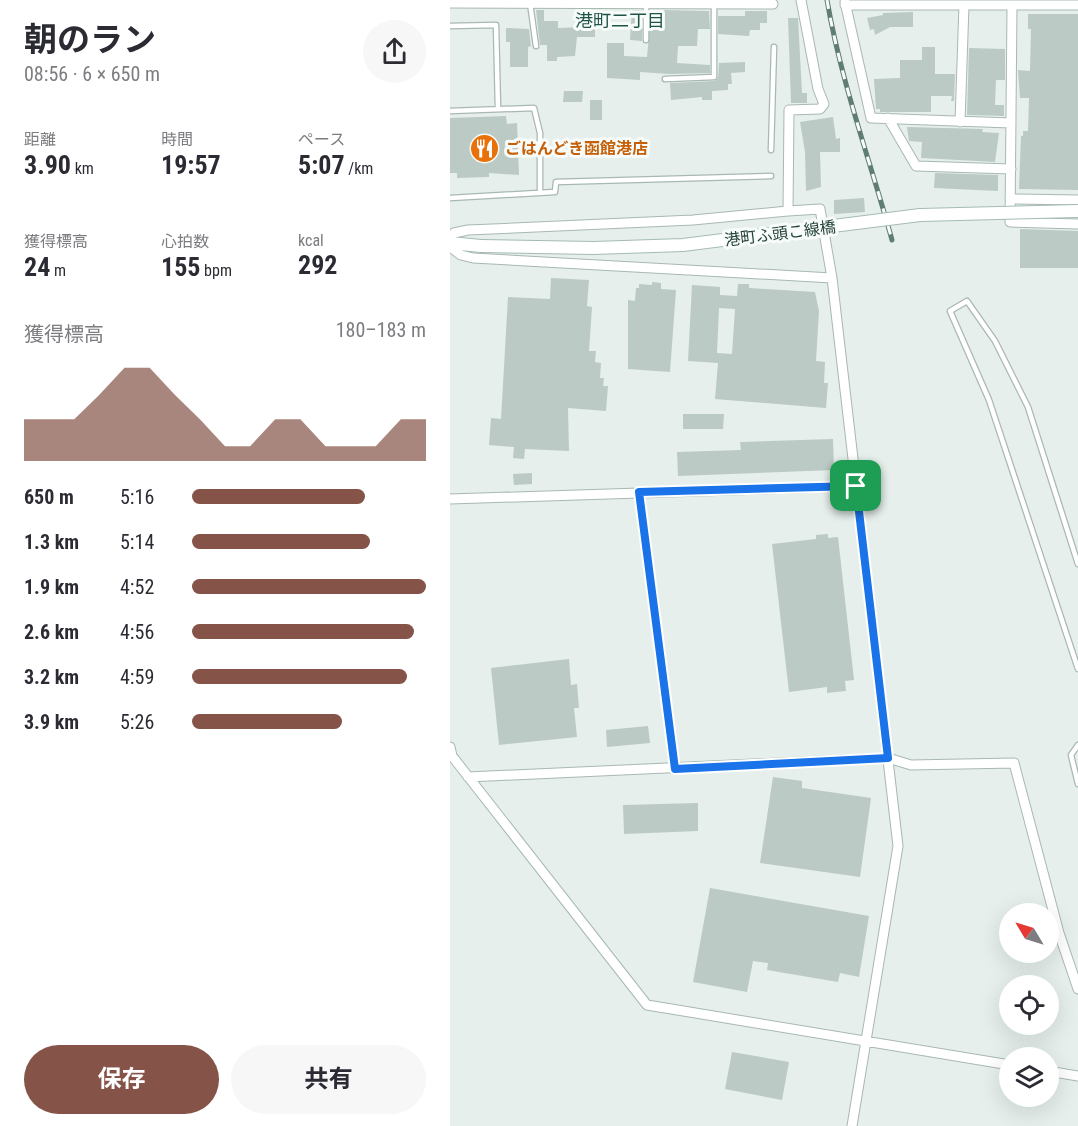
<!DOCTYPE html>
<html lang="ja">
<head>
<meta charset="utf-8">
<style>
	:root { --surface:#fff; --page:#f7f7f7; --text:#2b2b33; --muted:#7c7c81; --accent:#855347 }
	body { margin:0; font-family:"Roboto Condensed","Noto Sans JP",sans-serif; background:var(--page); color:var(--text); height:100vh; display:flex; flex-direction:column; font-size:22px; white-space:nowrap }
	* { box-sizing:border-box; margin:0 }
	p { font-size:20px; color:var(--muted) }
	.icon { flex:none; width:33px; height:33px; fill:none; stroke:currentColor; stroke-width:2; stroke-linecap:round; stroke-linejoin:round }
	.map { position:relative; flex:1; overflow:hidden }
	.details { display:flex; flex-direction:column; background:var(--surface); width:450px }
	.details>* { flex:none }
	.needle { width:39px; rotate:308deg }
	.buttons { position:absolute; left:549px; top:903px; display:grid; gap:12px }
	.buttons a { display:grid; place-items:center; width:60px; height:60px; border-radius:50%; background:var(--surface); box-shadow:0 6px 24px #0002; font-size:30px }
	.pin { position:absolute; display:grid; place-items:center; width:51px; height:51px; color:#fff; margin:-26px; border-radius:12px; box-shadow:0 3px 9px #0006 }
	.round { display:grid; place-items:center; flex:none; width:63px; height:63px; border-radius:32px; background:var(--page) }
	.overview { display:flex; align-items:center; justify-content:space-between; height:102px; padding:0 24px }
	h1 { font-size:33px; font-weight:700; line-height:45px }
	.stats { display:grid; grid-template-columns:repeat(3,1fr); gap:9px; height:102px; padding:6px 24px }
	.stats div { display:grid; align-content:center }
	.stats b { font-size:26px; font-weight:700 }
	.stats small { font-size:16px; font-weight:400 }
	.stats p { font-size:16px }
	.chart { height:168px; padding:12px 24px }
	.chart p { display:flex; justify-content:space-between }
	.chart svg { width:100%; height:108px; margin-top:6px; fill:var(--accent); opacity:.7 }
	.primary-button { display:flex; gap:12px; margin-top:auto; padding:12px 24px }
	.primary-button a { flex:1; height:69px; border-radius:36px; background:var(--accent); color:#fff; font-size:24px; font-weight:700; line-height:69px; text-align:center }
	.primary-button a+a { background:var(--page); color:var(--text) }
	ul { padding:0 24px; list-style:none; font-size:20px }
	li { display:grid; grid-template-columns:96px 72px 1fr; align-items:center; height:45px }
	li i { height:15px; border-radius:8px; background:var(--accent) }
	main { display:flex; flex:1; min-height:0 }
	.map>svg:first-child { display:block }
	.building { fill:#bbcac4; fill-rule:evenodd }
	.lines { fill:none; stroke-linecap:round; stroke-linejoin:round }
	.lane-casing { stroke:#a8b8b2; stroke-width:7 }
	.street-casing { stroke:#a8b8b2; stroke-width:11 }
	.secondary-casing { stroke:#a4bbb3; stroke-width:14 }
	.lane { stroke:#fff; stroke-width:4.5 }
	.street { stroke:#fff; stroke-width:9 }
	.secondary { stroke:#fff; stroke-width:12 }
	.rail-casing { stroke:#5f7d75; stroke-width:5 }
	.rail { stroke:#f7fbf9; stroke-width:3; stroke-dasharray:9; stroke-linecap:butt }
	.secondary-bridge-casing { stroke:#a4bbb3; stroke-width:14; stroke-linecap:butt }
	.secondary-bridge { stroke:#fff; stroke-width:12 }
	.route-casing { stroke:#fff; stroke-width:12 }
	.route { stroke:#1a73e8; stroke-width:8 }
	.labels { text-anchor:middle; stroke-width:6; stroke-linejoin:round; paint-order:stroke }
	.food-label { font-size:16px; font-weight:bold; fill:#c56008; stroke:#f7fbf9; text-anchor:start }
	.street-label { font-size:16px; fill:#24423a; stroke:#f7fbf9 }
	.neighbourhood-label { font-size:18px; fill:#1f5548; stroke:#f7fbf9 }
</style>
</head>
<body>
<main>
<section class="details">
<div class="overview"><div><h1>朝のラン</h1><p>08:56 · 6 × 650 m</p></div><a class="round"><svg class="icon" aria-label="share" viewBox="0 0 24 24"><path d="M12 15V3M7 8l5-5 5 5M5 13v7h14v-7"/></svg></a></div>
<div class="stats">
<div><p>距離</p><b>3.90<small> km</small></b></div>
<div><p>時間</p><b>19:57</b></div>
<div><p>ペース</p><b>5:07<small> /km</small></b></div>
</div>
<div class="stats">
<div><p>獲得標高</p><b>24<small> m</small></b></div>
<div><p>心拍数</p><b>155<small> bpm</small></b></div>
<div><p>kcal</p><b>292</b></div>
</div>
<div class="chart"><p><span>獲得標高</span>180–183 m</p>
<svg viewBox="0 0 160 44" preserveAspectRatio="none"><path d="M0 44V27L10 27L20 27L30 17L40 6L50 6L60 17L70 27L80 38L90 38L100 27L110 27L120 38L130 38L140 38L150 27L160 27V44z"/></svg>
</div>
<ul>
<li><b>650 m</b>5:16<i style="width:74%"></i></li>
<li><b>1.3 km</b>5:14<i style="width:76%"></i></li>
<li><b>1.9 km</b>4:52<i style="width:100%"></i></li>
<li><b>2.6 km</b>4:56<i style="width:95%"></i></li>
<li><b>3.2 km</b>4:59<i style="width:92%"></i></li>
<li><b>3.9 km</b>5:26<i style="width:64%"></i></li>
</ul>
<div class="primary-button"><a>保存</a><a>共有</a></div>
</section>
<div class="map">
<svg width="628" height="1126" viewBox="0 0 628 1126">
	<rect width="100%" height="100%" fill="#e6efeb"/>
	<path class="building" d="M 86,10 L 94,10 L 94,21 L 108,21 L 108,28 L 132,27 L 132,19 L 145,19 L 145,37 L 127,37 L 125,56 L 107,57 L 107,61 L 97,61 L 97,45 L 90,45 Z
		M 182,10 L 192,10 L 192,41 L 180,40 Z
		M 214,10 L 259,11 L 260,29 L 248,29 L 247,46 L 228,46 L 227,63 L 260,65 L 260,73 L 219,74 L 190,72 L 190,80 L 157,78 L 157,43 L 174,43 L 174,56 L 197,57 L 201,15 L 214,16 Z
		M 295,11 L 317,11 L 317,23 L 310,23 L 310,30 L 300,30 L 299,36 L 268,34 L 268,16 L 295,16 Z
		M 463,12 L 463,27 L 440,27 L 425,35 L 424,29 L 420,30 L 417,18 L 433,15 L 433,13 Z
		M 578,14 L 628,14 L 628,190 L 569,189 L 571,136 L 573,136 L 573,131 L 578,131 L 579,98 L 570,98 L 568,70 L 580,71 L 581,29 L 578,29 Z
		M 338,18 L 348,18 L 352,93 L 357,93 L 357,103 L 341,103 Z
		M 56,28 L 79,29 L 81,46 L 78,47 L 78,67 L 60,67 L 60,42 L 56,42 Z
		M 472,47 L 485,47 L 485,74 L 505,74 L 504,101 L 501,101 L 502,96 L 481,96 L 481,112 L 430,112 L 430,109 L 426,109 L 424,79 L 450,78 L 450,60 L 472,60 Z
		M 519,48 L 555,49 L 555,80 L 546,80 L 545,105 L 554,105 L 554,116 L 517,115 Z
		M 295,62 L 295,72 L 281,73 L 282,84 L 278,84 L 278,90 L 262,91 L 262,100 L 252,100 L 252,97 L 221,100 L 220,83 L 265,81 L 268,78 L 269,63 Z
		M 114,91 L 133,91 L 132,102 L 113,102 Z
		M 140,100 L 152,100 L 152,120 L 140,120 Z
		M 56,116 L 57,124 L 67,123 L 69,175 L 39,173 L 39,177 L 7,178 L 7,173 L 0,173 L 0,118 Z
		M 383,117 L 386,139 L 390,138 L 390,152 L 370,152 L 371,187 L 356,191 L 355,152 L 350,122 Z
		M 457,127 L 533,129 L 532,132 L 549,133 L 545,162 L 471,158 L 472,142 L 459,141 Z
		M 485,173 L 548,175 L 548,191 L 484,188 Z
		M 414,198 L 415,212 L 384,214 L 384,200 Z
		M 570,229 L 628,231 L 628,268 L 570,268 Z
		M 101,278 L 139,280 L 137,306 L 142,307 L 139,351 L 146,351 L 145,362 L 151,363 L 150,378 L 154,378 L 153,386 L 158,386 L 156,411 L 118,408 L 119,451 L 75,449 L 74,459 L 63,458 L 64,447 L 39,445 L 41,418 L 51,419 L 58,297 L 100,299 Z
		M 202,282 L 211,283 L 211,289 L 226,290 L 220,372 L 178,369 L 178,300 L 185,301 L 186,288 L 189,288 L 189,284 L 202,285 Z
		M 288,284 L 299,284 L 299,288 L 365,292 L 369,311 L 366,361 L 375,362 L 374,383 L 378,383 L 376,408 L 265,399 L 268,363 L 238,361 L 242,285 L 270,287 L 270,295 L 287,296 ZM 269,308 L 285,309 L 282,354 L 267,353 Z
		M 233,414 L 274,414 L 273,429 L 233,429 Z
		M 383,439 L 384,470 L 228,476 L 227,452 L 291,450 L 290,442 Z
		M 82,473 L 82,484 L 64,485 L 63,474 Z
		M 378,534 L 378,538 L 388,537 L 404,680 L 395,681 L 396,691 L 377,693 L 377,687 L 339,692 L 322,544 L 366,539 L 366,535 Z
		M 119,659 L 121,685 L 127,684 L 129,708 L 124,708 L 127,737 L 49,745 L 41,668 Z
		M 198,726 L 200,743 L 157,747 L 156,730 Z
		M 323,777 L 352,781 L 352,788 L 421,798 L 410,877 L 310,863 Z
		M 248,803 L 248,831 L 174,834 L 173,805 Z
		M 260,888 L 419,916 L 409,977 L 390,973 L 388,982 L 317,970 L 318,963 L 303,961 L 297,992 L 243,982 Z
		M 282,1052 L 339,1062 L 332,1100 L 275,1089 Z"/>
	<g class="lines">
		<defs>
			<path id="lane" d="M 80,3 L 86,46
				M 0,26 L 46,25 L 48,109
				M 196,40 L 196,4
				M 215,79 L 264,77 L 264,4
				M 0,111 L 84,108 L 90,133 L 90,193
				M 321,150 L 324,47
				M 0,198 L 105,192 L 106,182 L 321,176
				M 628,564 L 578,407 L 545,341 L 517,301 L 500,311 L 539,400 L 628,669
				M 628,745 L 621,755 L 628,784"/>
			<path id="street" d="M 351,0 L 368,89 L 374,104 L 370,109 L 339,110 L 338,211 L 370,209 L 382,278 L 448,846 L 402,1126
				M 395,2 L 421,118 L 561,123
				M 0,3 L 323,4
				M 395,5 L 628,5
				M 562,6 L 560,222 L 628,224
				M 438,118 L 466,166 L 561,169
				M 510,122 L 514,5
				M 560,199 L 628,200
				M 0,237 L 4,233 L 18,230 L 243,220 L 338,211
				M 0,247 L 11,255 L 23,258 L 382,278
				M 189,492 L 225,769
				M 0,499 L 406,486
				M 0,747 L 2,756 L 197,1005 L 560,1065
				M 18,777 L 438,758 L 461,765 L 564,763 L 609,933 L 628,989
				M 598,1071 L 628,1076"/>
			<path id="secondary" d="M 0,243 L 31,246"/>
		</defs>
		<use href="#lane" class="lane-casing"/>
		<use href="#street" class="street-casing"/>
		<use href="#secondary" class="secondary-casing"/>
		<use href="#lane" class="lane"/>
		<use href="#street" class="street"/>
		<use href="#secondary" class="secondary"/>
		<defs>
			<path id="rail" d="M 377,0 C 391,82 420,160 442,240"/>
		</defs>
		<use href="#rail" class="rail-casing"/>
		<use href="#rail" class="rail"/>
		<defs>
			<path id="secondary-bridge" d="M 31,246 L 144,248 L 233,245 L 470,215 L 628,211"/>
		</defs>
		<use href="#secondary-bridge" class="secondary-bridge-casing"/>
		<use href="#secondary-bridge" class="secondary-bridge"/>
	</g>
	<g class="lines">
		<defs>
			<path id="route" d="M 406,486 L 438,758 L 225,769 L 189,492 Z"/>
		</defs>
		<use href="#route" class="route-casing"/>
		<use href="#route" class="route"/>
	</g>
	<defs>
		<symbol id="restaurant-disc" viewBox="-11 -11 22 22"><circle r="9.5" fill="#e8710a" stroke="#f7fbf9"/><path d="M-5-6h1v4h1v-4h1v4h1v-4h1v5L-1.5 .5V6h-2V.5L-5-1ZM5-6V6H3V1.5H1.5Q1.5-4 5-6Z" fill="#fff"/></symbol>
	</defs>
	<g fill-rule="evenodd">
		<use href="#restaurant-disc" x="18" y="132" width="33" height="33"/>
	</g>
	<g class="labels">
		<g class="food-label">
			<text x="55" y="154">ごはんどき函館港店</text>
		</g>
		<g class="street-label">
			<text transform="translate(330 233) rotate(-7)" y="6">港町ふ頭こ線橋</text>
		</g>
		<g class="neighbourhood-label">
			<text x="170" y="27">港町二丁目</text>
		</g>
	</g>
</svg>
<div class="buttons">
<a><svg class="needle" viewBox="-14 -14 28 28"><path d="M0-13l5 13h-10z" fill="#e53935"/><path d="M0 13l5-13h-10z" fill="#7c7c81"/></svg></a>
<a><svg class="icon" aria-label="locate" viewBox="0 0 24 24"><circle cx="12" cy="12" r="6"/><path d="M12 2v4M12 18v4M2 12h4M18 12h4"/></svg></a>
<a><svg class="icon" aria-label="layers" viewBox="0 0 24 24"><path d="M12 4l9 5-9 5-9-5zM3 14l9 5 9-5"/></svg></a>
</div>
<div class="pin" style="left:406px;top:486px;background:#1e9e55"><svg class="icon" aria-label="arrive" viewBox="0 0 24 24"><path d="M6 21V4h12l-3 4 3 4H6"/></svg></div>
</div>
</main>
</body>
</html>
